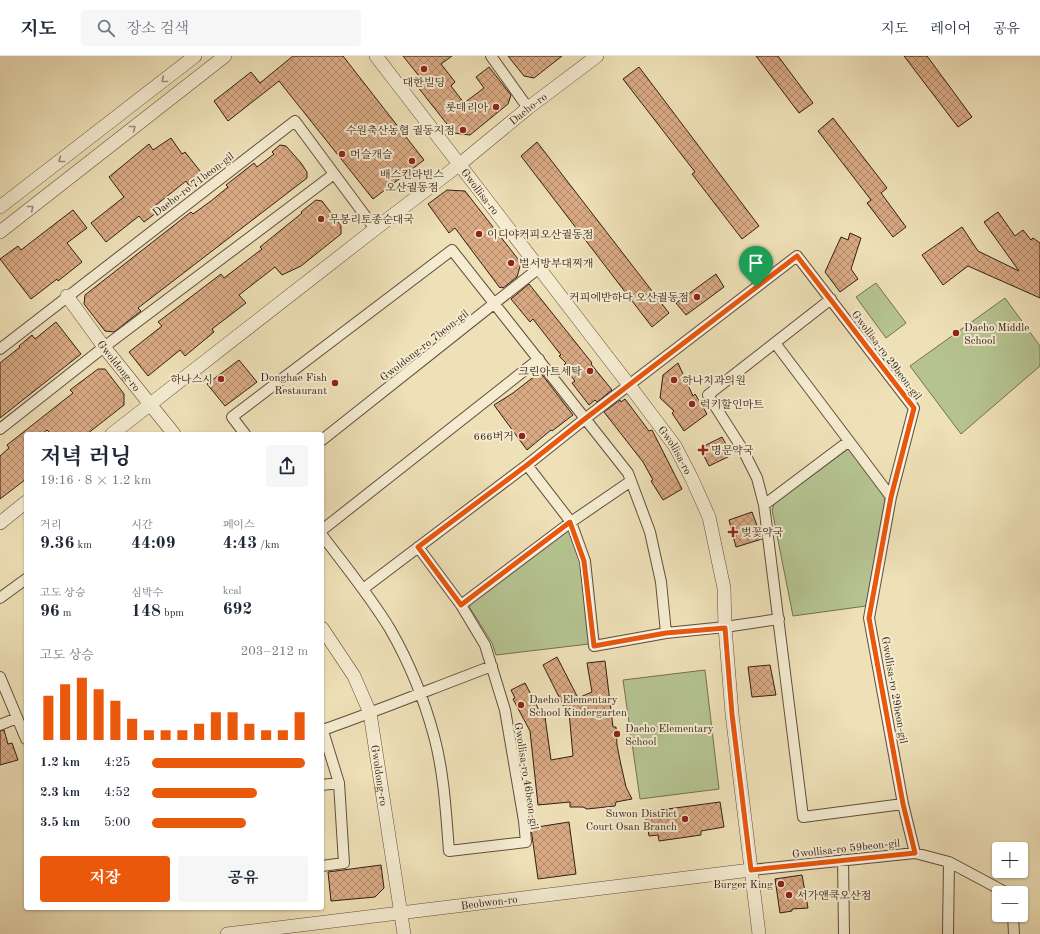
<!DOCTYPE html>
<html lang="ko">
<head>
<meta charset="utf-8">
<style>
	:root { --surface:#fff; --page:#f6f6f7; --text:#1f2937; --muted:#747a83; --line:#e0e1e3; --accent:#ea580c }
	body { margin:0; font-family:"Old Standard TT","Noto Serif KR",serif; background:var(--page); color:var(--text); height:100vh; display:flex; flex-direction:column; font-size:15px; white-space:nowrap }
	* { box-sizing:border-box; margin:0 }
	p { font-size:13px; color:var(--muted) }
	.icon { flex:none; width:22px; height:22px; fill:none; stroke:currentColor; stroke-width:2; stroke-linecap:round; stroke-linejoin:round }
	.map { position:relative; flex:1; overflow:hidden }
	.side { position:absolute; left:24px; top:376px; width:300px; height:478px; display:flex; flex-direction:column; background:var(--surface); border-radius:4px; box-shadow:0 1px 3px #0004 }
	.side>* { flex:none }
	.buttons { position:absolute; left:992px; top:786px; display:grid; gap:8px }
	.buttons a { display:grid; place-items:center; width:36px; height:36px; border-radius:4px; background:var(--surface); box-shadow:0 1px 3px #0004; font-size:20px }
	.pin { position:absolute; display:grid; place-items:center; width:34px; height:34px; color:#fff; margin:-41px -17px; border-radius:50% 50% 50% 0; rotate:-45deg; box-shadow:0 0 4px #0007 }
	.pin .icon { rotate:45deg }
	.round { display:grid; place-items:center; flex:none; width:42px; height:42px; border-radius:4px; background:var(--page) }
	.head { display:flex; align-items:center; justify-content:space-between; height:68px; padding:0 16px }
	h1 { font-size:22px; font-weight:700; line-height:30px }
	.metrics { display:grid; grid-template-columns:repeat(3,1fr); gap:6px; height:68px; padding:4px 16px }
	.metrics div { display:grid; align-content:center }
	.metrics b { font-size:17px; font-weight:700 }
	.metrics small { font-size:11px; font-weight:400 }
	.metrics p { font-size:11px }
	.chart { height:112px; padding:8px 16px }
	.chart p { display:flex; justify-content:space-between }
	.chart svg { width:100%; height:72px; margin-top:4px; stroke:var(--accent); stroke-width:6 }
	.cta { display:flex; gap:8px; margin-top:auto; padding:8px 16px }
	.cta a { flex:1; height:46px; border-radius:4px; background:var(--accent); color:#fff; font-size:16px; font-weight:700; line-height:46px; text-align:center }
	.cta a+a { background:var(--page); color:var(--text) }
	ul { padding:0 16px; list-style:none; font-size:13px }
	li { display:grid; grid-template-columns:64px 48px 1fr; align-items:center; height:30px }
	li i { height:10px; border-radius:5px; background:var(--accent) }
	header { display:flex; align-items:center; gap:24px; box-sizing:border-box; height:56px; padding:0 20px; background:var(--surface); border-bottom:1px solid var(--line) }
	header strong { font-size:19px }
	nav { display:flex; gap:22px; margin-inline-start:auto; font-size:14px }
	.search { width:280px; height:36px; background:var(--page); display:flex; align-items:center; gap:10px; box-sizing:border-box; padding:0 14px; border-radius:4px; color:var(--muted); font-size:15px }
	.map>svg:first-child { display:block }
	.park { fill:#b5c391; stroke:#747053 }
	.building { fill:url(#building-cross-hatch); stroke:#321e15 }
	.lines { fill:none; stroke-linecap:round; stroke-linejoin:round }
	.minor-casing { stroke:#614e3e; stroke-width:12 }
	.tertiary-casing { stroke:#614e3e; stroke-width:14 }
	.minor { stroke:#f4ebd0; stroke-width:10 }
	.tertiary { stroke:#f4ebd0; stroke-width:13 }
	.oneway { stroke:#9d8f7c }
	.route-casing { stroke:#fff; stroke-width:8 }
	.route { stroke:#ea580c; stroke-width:5 }
	.poi-dot { fill:#8f2418; stroke:#f4ebd0; stroke-width:1.5 }
	.labels { text-anchor:middle; stroke-width:4; stroke-linejoin:round; paint-order:stroke }
	.poi-label { font-size:11px; fill:#321e15; stroke:#f4ebd0; text-anchor:start }
	.street-label { font-size:11px; fill:#321e15; stroke:#f4ebd0 }
</style>
</head>
<body>
<header>
<strong>지도</strong>
<div class="search"><svg class="icon" aria-label="search" viewBox="0 0 24 24"><circle cx="10" cy="10" r="6"/><path d="M15 15l6 6"/></svg>장소 검색</div>
<nav><a>지도</a><a>레이어</a><a>공유</a></nav>
</header>
<div class="map">
<svg width="1040" height="878" viewBox="0 0 1040 878">
	<defs>
		<pattern id="building-cross-hatch" width="8" height="8" patternUnits="userSpaceOnUse"><rect width="8" height="8" fill="#d9aa84"/><path d="M0 0l8 8M0 8l8-8" fill="none" stroke="#b18a6b"/></pattern>
	</defs>
	<rect width="100%" height="100%" fill="#eee0b7"/>
	<filter id="stains"><feTurbulence type="fractalNoise" baseFrequency=".005" numOctaves="4"/><feColorMatrix values="0 0 0 0 .2 0 0 0 0 .09 0 0 0 0 .02 0 0 0 .5 -.17"/></filter>
	<radialGradient id="worn" r=".72"><stop offset=".6" stop-color="#630" stop-opacity="0"/><stop offset="1" stop-color="#630" stop-opacity=".3"/></radialGradient>
	<path class="park" d="M 876,227 L 906,267 L 886,282 L 856,241 Z
		M 1005,242 L 1040,290 L 1040,310 L 961,378 L 910,310 Z
		M 848,393 L 851,393 L 885,438 L 885,444 L 866,550 L 793,560 L 772,454 L 774,448 Z
		M 566,474 L 570,475 L 581,507 L 589,588 L 496,599 L 492,587 L 470,552 L 469,548 Z
		M 705,614 L 719,733 L 640,743 L 623,624 Z"/>
	<path class="building" d="M 293,0 L 343,0 L 424,104 L 373,143 L 279,25 L 228,65 L 214,45 L 251,16 L 260,27 Z
		M 403,0 L 452,0 L 441,8 L 455,26 L 451,30 L 464,47 L 484,32 L 476,21 L 489,11 L 511,39 L 508,48 L 470,79 L 454,77 L 417,30 L 423,25 Z
		M 508,0 L 562,0 L 534,22 L 524,20 Z
		M 756,0 L 778,0 L 813,47 L 799,57 Z
		M 904,0 L 927,0 L 972,61 L 958,71 Z
		M 639,11 L 759,170 L 742,183 L 692,118 L 695,116 L 623,23 Z
		M 833,62 L 887,132 L 881,137 L 906,171 L 893,181 L 867,147 L 871,144 L 818,75 Z
		M 171,82 L 182,98 L 185,96 L 204,120 L 190,131 L 186,125 L 156,149 L 160,154 L 144,166 L 139,160 L 106,186 L 91,167 L 124,141 L 109,121 L 149,88 L 153,94 Z
		M 537,86 L 669,257 L 652,271 L 521,100 Z
		M 280,89 L 286,90 L 301,107 L 307,116 L 307,122 L 138,252 L 141,255 L 114,276 L 105,275 L 84,248 L 85,239 L 191,156 L 193,158 L 211,145 L 228,131 L 226,129 L 254,107 L 257,111 L 274,98 L 272,96 Z
		M 447,134 L 465,135 L 521,207 L 517,221 L 503,232 L 501,231 L 500,232 L 455,172 L 449,177 L 428,148 Z
		M 316,144 L 322,145 L 341,170 L 341,178 L 301,210 L 282,219 L 275,211 L 239,239 L 246,247 L 212,273 L 214,276 L 185,300 L 180,294 L 148,320 L 129,296 L 162,270 L 158,266 L 221,218 L 224,222 L 262,193 L 260,191 L 302,157 L 301,156 Z
		M 73,154 L 87,172 L 67,187 L 82,206 L 58,225 L 57,223 L 31,243 L 0,203 L 18,190 L 21,194 Z
		M 998,156 L 1015,180 L 1023,174 L 1031,184 L 1033,182 L 1040,187 L 1040,242 L 968,210 L 943,229 L 922,199 L 962,171 L 978,195 L 1019,215 L 984,166 Z
		M 850,177 L 861,182 L 851,213 L 858,223 L 840,236 L 825,216 L 841,181 L 848,184 Z
		M 716,218 L 724,231 L 686,259 L 676,247 Z
		M 529,228 L 592,307 L 591,308 L 612,334 L 597,346 L 595,344 L 589,349 L 572,327 L 575,325 L 563,310 L 566,307 L 559,300 L 561,299 L 533,263 L 530,266 L 511,243 Z
		M 56,266 L 81,298 L 0,362 L 0,307 L 20,291 L 19,290 L 32,279 L 35,283 Z
		M 239,304 L 257,326 L 225,350 L 207,328 Z
		M 678,307 L 693,340 L 695,338 L 707,358 L 684,375 L 672,357 L 674,355 L 660,342 L 663,319 Z
		M 98,313 L 105,313 L 124,338 L 124,349 L 87,378 L 51,378 L 47,374 L 42,378 L 26,378 L 26,423 L 0,443 L 0,400 L 9,392 L 7,389 L 73,337 L 70,334 Z
		M 540,316 L 573,359 L 552,375 L 551,374 L 527,394 L 494,349 L 513,337 Z
		M 625,343 L 649,375 L 652,374 L 682,433 L 663,444 L 651,425 L 653,424 L 643,406 L 604,356 L 620,344 L 621,346 Z
		M 722,381 L 732,399 L 709,410 L 700,392 Z
		M 752,456 L 762,483 L 736,491 L 729,464 Z
		M 557,601 L 578,642 L 592,636 L 587,607 L 605,605 L 613,671 L 616,671 L 617,689 L 621,709 L 626,731 L 632,743 L 616,746 L 615,750 L 587,753 L 583,751 L 570,751 L 570,746 L 538,749 L 530,675 L 513,643 L 515,642 L 511,634 L 525,627 L 543,662 L 545,661 L 551,704 L 573,700 L 569,656 L 567,657 L 543,609 Z
		M 770,609 L 776,639 L 752,641 L 748,611 Z
		M 4,674 L 8,688 L 12,687 L 18,704 L 0,709 L 0,675 Z
		M 720,746 L 724,771 L 701,775 L 701,779 L 659,785 L 658,779 L 649,780 L 645,756 Z
		M 569,766 L 576,818 L 538,823 L 531,772 Z
		M 381,809 L 384,832 L 375,841 L 331,845 L 328,816 Z
		M 802,819 L 808,852 L 792,853 L 792,855 L 780,857 L 775,823 Z"/>
	<g class="lines">
		<defs>
			<path id="minor" d="M 491,0 L 528,52
				M 831,243 L 708,339 L 743,394 L 757,422 L 764,449 L 849,385 L 891,441
				M 775,287 L 849,385
				M 0,293 L 295,65 L 375,173
				M 0,373 L 104,291 L 334,118
				M 245,378 L 232,361 L 452,194 L 628,417 L 631,425
				M 322,384 L 539,212
				M 527,409 L 571,466 L 585,505 L 594,590 L 666,577
				M 764,449 L 803,761 L 903,748
				M 322,474 L 539,303
				M 322,479 C 345,510 370,540 390,573 C 409,606 424,643 434,680 C 444,717 446,757 449,795 L 526,786 L 524,765 L 505,654 L 485,589 L 461,549 L 571,466 L 631,425 L 650,476 L 661,526 L 666,577 L 725,571 L 779,563
				M 418,491 L 461,549
				M 363,533 L 527,409 L 586,362 L 797,200 L 914,352 L 891,441 L 869,562 L 903,748 L 915,797
				M 0,542 L 26,523
				M 0,621 L 26,683
				M 0,669 L 17,662
				M 322,672 L 339,727 L 344,807 L 322,810
				M 323,674 C 380,654 436,631 492,610
				M 322,729 L 339,727
				M 843,804 L 844,878
				M 751,814 L 915,797 L 949,806 L 1007,837
				M 1013,859 L 1014,878
				M 948,878 L 949,806"/>
			<g id="tertiary">
				<path id="s1" d="M 376,0 L 629,329 L 675,390 L 692,423 L 709,461 L 724,532 L 725,571 L 732,658 L 759,878"/>
				<path d="M 0,151 L 195,0"/>
				<path d="M 0,176 L 225,0"/>
				<path id="s2" d="M 67,240 L 104,291 L 174,378"/>
				<path id="s3" d="M 112,378 L 375,173 L 460,108 L 528,52 L 597,0"/>
				<path d="M 0,467 L 26,446"/>
				<path id="s4" d="M 322,572 L 354,620 L 370,657 L 404,878"/>
				<path id="s5" d="M 227,878 L 751,814"/>
			</g>
		</defs>
		<use href="#minor" class="minor-casing"/>
		<use href="#tertiary" class="tertiary-casing"/>
		<use href="#minor" class="minor"/>
		<use href="#tertiary" class="tertiary"/>
	</g>
	<defs><path id="oneway-chevron" d="M-2-3.5L2.5 0L-2 3.5" fill="none" stroke-width="1.6" stroke-linecap="round" stroke-linejoin="round"/></defs>
	<g class="oneway">
		<use href="#oneway-chevron" transform="translate(164 24) rotate(142)"/>
		<use href="#oneway-chevron" transform="translate(133 72) rotate(-38)"/>
		<use href="#oneway-chevron" transform="translate(61 104) rotate(142)"/>
		<use href="#oneway-chevron" transform="translate(31 152) rotate(-38)"/>
	</g>
	<g class="lines">
		<defs>
			<path id="route" d="M 797,200 L 914,352 L 891,441 L 869,562 L 903,748 L 915,797 L 751,814 L 732,658 L 725,572 L 666,577 L 594,590 L 584,505 L 570,466 L 461,549 L 418,491 L 527,409 L 586,362 Z"/>
		</defs>
		<use href="#route" class="route-casing"/>
		<use href="#route" class="route"/>
	</g>
	<g class="poi-dot">
		<circle cx="424" cy="13" r="4"/>
		<circle cx="496" cy="51" r="4"/>
		<circle cx="463" cy="74" r="4"/>
		<circle cx="342" cy="98" r="4"/>
		<circle cx="412" cy="105" r="4"/>
		<circle cx="321" cy="163" r="4"/>
		<circle cx="479" cy="178" r="4"/>
		<circle cx="511" cy="207" r="4"/>
		<circle cx="697" cy="241" r="4"/>
		<circle cx="956" cy="277" r="4"/>
		<circle cx="590" cy="315" r="4"/>
		<circle cx="221" cy="323" r="4"/>
		<circle cx="674" cy="324" r="4"/>
		<circle cx="335" cy="327" r="4"/>
		<circle cx="692" cy="348" r="4"/>
		<circle cx="522" cy="380" r="4"/>
		<path d="M701 388h4v4h4v4h-4v4h-4v-4h-4v-4h4z"/>
		<path d="M731 470h4v4h4v4h-4v4h-4v-4h-4v-4h4z"/>
		<circle cx="521" cy="649" r="4"/>
		<circle cx="617" cy="678" r="4"/>
		<circle cx="685" cy="763" r="4"/>
		<circle cx="781" cy="828" r="4"/>
		<circle cx="789" cy="839" r="4"/>
	</g>
	<g class="labels">
		<g class="poi-label">
			<text x="424" y="30" text-anchor="middle">대한빌딩</text>
			<text x="488" y="55" text-anchor="end">롯데리아</text>
			<text x="455" y="78" text-anchor="end">수원축산농협 궐동지점</text>
			<text x="350" y="102">머슬캐슬</text>
			<text x="412" y="122" text-anchor="middle">배스킨라빈스<tspan x="412" dy="13">오산궐동점</tspan></text>
			<text x="329" y="167">무봉리토종순대국</text>
			<text x="487" y="182">이디야커피오산궐동점</text>
			<text x="519" y="211">벌서방부대찌개</text>
			<text x="689" y="245" text-anchor="end">커피에반하다 오산궐동점</text>
			<text x="964" y="275">Daeho Middle<tspan x="964" dy="13">School</tspan></text>
			<text x="582" y="319" text-anchor="end">크린아트세탁</text>
			<text x="327" y="325" text-anchor="end">Donghae Fish<tspan x="327" dy="13">Restaurant</tspan></text>
			<text x="213" y="327" text-anchor="end">하나스시</text>
			<text x="682" y="328">하나치과의원</text>
			<text x="700" y="352">럭키할인마트</text>
			<text x="514" y="384" text-anchor="end">666버거</text>
			<text x="711" y="398">명문약국</text>
			<text x="741" y="480">벚꽃약국</text>
			<text x="529" y="647">Daeho Elementary<tspan x="529" dy="13">School Kindergarten</tspan></text>
			<text x="625" y="676">Daeho Elementary<tspan x="625" dy="13">School</tspan></text>
			<text x="677" y="761" text-anchor="end">Suwon District<tspan x="677" dy="13">Court Osan Branch</tspan></text>
			<text x="773" y="832" text-anchor="end">Burger King</text>
			<text x="797" y="843">서가앤쿡오산점</text>
		</g>
		<g class="street-label">
			<text dy="4" stroke="none"><textPath href="#s3" startOffset="528">Daeho-ro</textPath></text>
			<text transform="translate(193 128) rotate(-37)" y="4">Daeho-ro 71beon-gil</text>
			<text dy="4" stroke="none"><textPath href="#s1" startOffset="171">Gwollisa-ro</textPath></text>
			<text transform="translate(424 289) rotate(-38)" y="4">Gwoldong-ro 7beon-gil</text>
			<text transform="translate(887 299) rotate(53)" y="4">Gwollisa-ro 29beon-gil</text>
			<text dy="4" stroke="none"><textPath href="#s2" startOffset="87">Gwoldong-ro</textPath></text>
			<text dy="4" stroke="none"><textPath href="#s1" startOffset="495">Gwollisa-ro</textPath></text>
			<text transform="translate(895 634) rotate(80)" y="4">Gwollisa-ro 29beon-gil</text>
			<text dy="4" stroke="none"><textPath href="#s4" startOffset="161">Gwoldong-ro</textPath></text>
			<text transform="translate(527 720) rotate(81)" y="4">Gwollisa-ro 46beon-gil</text>
			<text transform="translate(846 792) rotate(-6)" y="4">Gwollisa-ro 59beon-gil</text>
			<text dy="4" stroke="none"><textPath href="#s5" startOffset="264">Beobwon-ro</textPath></text>
		</g>
	</g>
	<rect width="100%" height="100%" filter="url(#stains)"/>
	<rect width="100%" height="100%" fill="url(#worn)"/>
</svg>
<div class="buttons">
<a>+</a>
<a>−</a>
</div>
<div class="pin" style="left:756px;top:231px;background:#1e9e55"><svg class="icon" aria-label="arrive" viewBox="0 0 24 24"><path d="M6 21V4h12l-3 4 3 4H6"/></svg></div>
<section class="side">
<div class="head"><div><h1>저녁 러닝</h1><p>19:16 · 8 × 1.2 km</p></div><a class="round"><svg class="icon" aria-label="share" viewBox="0 0 24 24"><path d="M12 15V3M7 8l5-5 5 5M5 13v7h14v-7"/></svg></a></div>
<div class="metrics">
<div><p>거리</p><b>9.36<small> km</small></b></div>
<div><p>시간</p><b>44:09</b></div>
<div><p>페이스</p><b>4:43<small> /km</small></b></div>
</div>
<div class="metrics">
<div><p>고도 상승</p><b>96<small> m</small></b></div>
<div><p>심박수</p><b>148<small> bpm</small></b></div>
<div><p>kcal</p><b>692</b></div>
</div>
<div class="chart"><p><span>고도 상승</span>203–212 m</p>
<svg viewBox="0 0 160 44" preserveAspectRatio="none"><path d="M5 44V17M15 44V10M25 44V6M35 44V13M45 44V20M55 44V31M65 44V38M75 44V38M85 44V38M95 44V34M105 44V27M115 44V27M125 44V34M135 44V38M145 44V38M155 44V27"/></svg>
</div>
<ul>
<li><b>1.2 km</b>4:25<i style="width:98%"></i></li>
<li><b>2.3 km</b>4:52<i style="width:67%"></i></li>
<li><b>3.5 km</b>5:00<i style="width:60%"></i></li>
</ul>
<div class="cta"><a>저장</a><a>공유</a></div>
</section>
</div>
</body>
</html>
